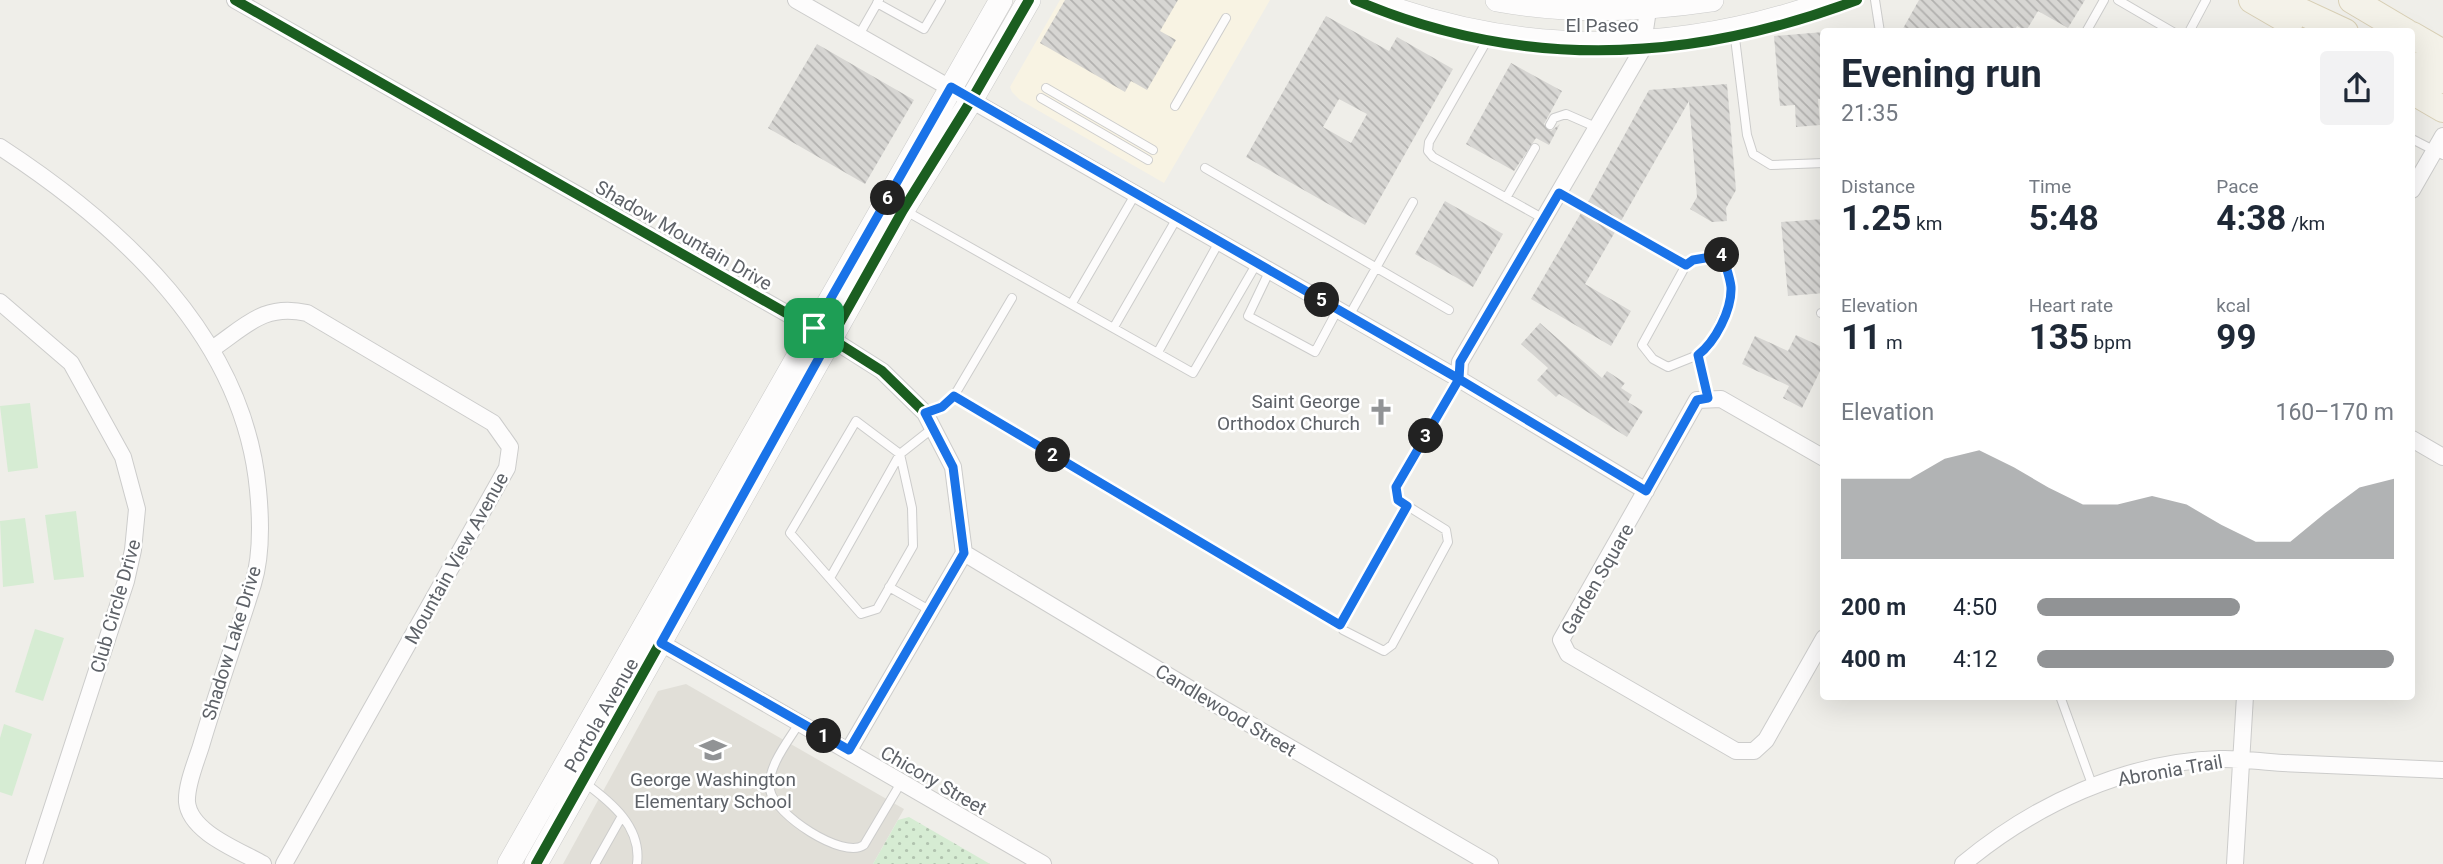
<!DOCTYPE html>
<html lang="en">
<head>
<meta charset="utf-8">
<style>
	:root { --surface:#fff; --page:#f2f2f3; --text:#1f2937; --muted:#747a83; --accent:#919395 }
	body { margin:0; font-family:Roboto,sans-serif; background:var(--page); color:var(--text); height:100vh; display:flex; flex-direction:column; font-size:26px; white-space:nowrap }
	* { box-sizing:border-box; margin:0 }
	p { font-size:23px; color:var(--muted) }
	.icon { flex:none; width:38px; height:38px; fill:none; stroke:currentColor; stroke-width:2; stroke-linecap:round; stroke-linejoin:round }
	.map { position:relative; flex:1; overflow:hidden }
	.panel { position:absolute; left:1820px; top:28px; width:595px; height:672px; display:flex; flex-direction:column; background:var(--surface); border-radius:7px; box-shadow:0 7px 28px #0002 }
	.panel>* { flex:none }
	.pin { position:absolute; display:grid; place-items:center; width:60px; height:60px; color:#fff; margin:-30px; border-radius:14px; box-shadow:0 4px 10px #0006 }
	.km { position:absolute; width:35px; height:35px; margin:-18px; border-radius:50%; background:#222; color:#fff; font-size:19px; line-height:35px; text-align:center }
	.round { display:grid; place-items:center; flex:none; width:74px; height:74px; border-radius:7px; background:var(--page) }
	.head { display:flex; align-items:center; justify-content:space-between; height:119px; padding:0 21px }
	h1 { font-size:38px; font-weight:700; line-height:52px }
	.metrics { display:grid; grid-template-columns:repeat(3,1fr); gap:10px; height:119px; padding:7px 21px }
	.metrics div { display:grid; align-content:center }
	.metrics b { font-size:35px; font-weight:700 }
	.metrics small { font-size:19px; font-weight:400 }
	.metrics p { font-size:19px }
	.chart { height:196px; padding:14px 21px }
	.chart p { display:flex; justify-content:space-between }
	.chart svg { width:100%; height:126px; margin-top:7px; fill:var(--accent); opacity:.7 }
	ul { padding:0 21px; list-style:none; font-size:23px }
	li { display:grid; grid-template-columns:112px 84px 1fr; align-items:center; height:52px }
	li i { height:18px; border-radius:9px; background:var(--accent) }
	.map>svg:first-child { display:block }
	.commercial { fill:#f8f3e3 }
	.education { fill:#e1dfd8 }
	.grass { fill:#d6ecd3 }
	.park { fill:url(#park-dots) }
	.building { fill:url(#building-back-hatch); fill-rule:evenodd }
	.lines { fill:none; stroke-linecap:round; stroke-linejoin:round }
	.lane-casing { stroke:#cccccb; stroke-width:10 }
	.street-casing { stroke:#cccccb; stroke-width:18 }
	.secondary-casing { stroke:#cbcbca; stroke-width:24 }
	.primary-casing { stroke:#d8cfb5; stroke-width:28 }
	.lane { stroke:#fdfcfc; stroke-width:8 }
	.street { stroke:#fdfcfc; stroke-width:16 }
	.secondary { stroke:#fdfcfc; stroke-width:23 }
	.primary { stroke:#f4f2e9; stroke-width:26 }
	.cycleway-casing { stroke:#fff; stroke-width:15 }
	.cycleway { stroke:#1b5e20; stroke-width:10 }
	.route-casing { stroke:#fff; stroke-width:14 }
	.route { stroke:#1a73e8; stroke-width:9 }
	.labels { text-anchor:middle; stroke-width:5; stroke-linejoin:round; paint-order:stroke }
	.street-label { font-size:19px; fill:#5e6268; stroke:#fff }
	.poi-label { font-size:19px; fill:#5e6268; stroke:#fff; text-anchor:end }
</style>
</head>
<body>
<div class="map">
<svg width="2443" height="864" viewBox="0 0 2443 864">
	<defs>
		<pattern id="park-dots" width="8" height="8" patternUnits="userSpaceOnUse" patternTransform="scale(1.75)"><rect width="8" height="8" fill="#d6ecd3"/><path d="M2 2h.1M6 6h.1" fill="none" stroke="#b1c3af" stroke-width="1.8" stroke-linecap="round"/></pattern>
		<pattern id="building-back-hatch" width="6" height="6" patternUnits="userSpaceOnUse" patternTransform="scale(1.75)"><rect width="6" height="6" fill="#d7d6d3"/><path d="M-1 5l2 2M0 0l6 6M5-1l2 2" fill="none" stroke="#b2b1af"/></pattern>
	</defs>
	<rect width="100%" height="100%" fill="#efeee9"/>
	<path class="commercial" d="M 1060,0 L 1270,0 L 1164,183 L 1020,100 L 1012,92 L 1010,87 Z"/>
	<path class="education" d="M 686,684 L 904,809 L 873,864 L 563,864 L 658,691 Z"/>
	<path class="grass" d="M 30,403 L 38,468 L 8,472 L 0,406 Z
		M 76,511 L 84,577 L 54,580 L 45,515 Z
		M 25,518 L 34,583 L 3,587 L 0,521 Z
		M 35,629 L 64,638 L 43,701 L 15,692 Z
		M 4,724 L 32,734 L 12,796 L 0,792 L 0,738 Z"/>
	<path class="park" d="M 909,817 L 990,864 L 873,864 L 898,820 Z"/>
	<path class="building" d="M 1065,0 L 1178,0 L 1160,31 L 1176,40 L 1147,90 L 1131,81 L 1125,92 L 1040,43 Z
		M 1919,0 L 2085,0 L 2068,28 L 2038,11 L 2026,31 L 2017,26 L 2014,32 L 1901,32 Z
		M 1326,16 L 1389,51 L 1397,37 L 1453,69 L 1365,225 L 1246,157 ZM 1339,99 L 1367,114 L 1351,143 L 1323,127 Z
		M 1824,32 L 1824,99 L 1818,99 L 1820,125 L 1796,127 L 1795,105 L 1780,106 L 1774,36 Z
		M 817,44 L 914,100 L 865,184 L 768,128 Z
		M 1511,63 L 1562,91 L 1544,124 L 1551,131 L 1560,124 L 1549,145 L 1536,138 L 1514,171 L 1466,144 Z
		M 1727,84 L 1736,190 L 1726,208 L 1727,221 L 1712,222 L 1690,209 L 1697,197 L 1689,101 L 1621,221 L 1588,202 L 1649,90 Z
		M 1445,201 L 1503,234 L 1473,287 L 1415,254 Z
		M 1581,213 L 1615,232 L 1585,284 L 1631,311 L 1611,346 L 1531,299 Z
		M 1824,219 L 1824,293 L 1788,296 L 1781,222 Z
		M 1540,323 L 1602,378 L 1607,371 L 1625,383 L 1621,388 L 1632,395 L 1628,402 L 1643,411 L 1627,437 L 1559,394 L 1556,397 L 1537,380 L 1548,368 L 1521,344 Z
		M 1796,335 L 1824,348 L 1824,363 L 1802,408 L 1783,398 L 1789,386 L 1742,364 L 1755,336 L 1788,351 Z"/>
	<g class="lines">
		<defs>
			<path id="lane" d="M 1875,0 L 1880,32
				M 2118,0 L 2173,32
				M 877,3 L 924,29 L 941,0
				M 1734,30 L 1747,135 L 1753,154 L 1771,165 L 1824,163
				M 2086,32 L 2104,0
				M 2189,32 L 2206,0
				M 859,35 L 879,0
				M 1489,37 L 1429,142 L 1428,151 L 1433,157 L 1544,219
				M 1046,88 L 1153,150
				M 1041,98 L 1148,160
				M 1175,106 L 1226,18
				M 1550,125 L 1554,118 L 1566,114 L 1598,128
				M 2412,139 L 2443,155
				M 1205,168 L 1449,310
				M 1559,193 L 1686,265 L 1693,260 L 1723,255 L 1731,287 L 1729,302 L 1709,347 L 1698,355 L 1668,367 L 1653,359 L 1642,345 L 1686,265
				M 1506,198 L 1535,148
				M 904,210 L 1193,373 L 1257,263
				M 1270,270 L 1248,316 L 1315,352 L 1338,309
				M 1072,303 L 1136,193
				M 1821,313 L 1824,314
				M 1349,316 L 1413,202
				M 1114,327 L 1177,218
				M 1158,352 L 1219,242
				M 1698,355 L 1708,398
				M 954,396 L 1341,625
				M 925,413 L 942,407 L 954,396 L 1012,298
				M 856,421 L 900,454 L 912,508 L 913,546 L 877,609 L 861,614 L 790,533 Z
				M 1407,506 L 1340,623 L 1343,630 L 1384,651 L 1392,645 L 1448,542 L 1446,530 L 1398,500 L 1396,487 L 1459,379
				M 830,578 L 900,454 L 933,428
				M 889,587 L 931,611
				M 2060,696 L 2093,787
				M 800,722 C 789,740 766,768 770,790 C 774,814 843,860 864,845 L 902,781
				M 585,783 C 611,802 642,827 637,864
				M 595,864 L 622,816"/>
			<path id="street" d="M 235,0 L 830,338 L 882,371 L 925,413 L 953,467 L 964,553 L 849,750
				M 796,0 L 1459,379 L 1646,491
				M 0,147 C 121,226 244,337 258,490 C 261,521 262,555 253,584 C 236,638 217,692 201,746 C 196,762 186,785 187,802 C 190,833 241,851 263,864
				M 2412,190 L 2443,136
				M 0,302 L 71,363 L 123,457 L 137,509 L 133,550 L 126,581 L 34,864
				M 212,349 C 246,326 264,303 307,313 L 493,423 L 510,447 L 507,468 L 284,864
				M 1459,379 L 1460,362 L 1642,50 L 1648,10
				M 2412,439 L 2443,457
				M 1824,458 L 1721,399 L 1697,400 L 1561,640 L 1568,654 L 1736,751 L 1754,751 L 1766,740 L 1824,638
				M 964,553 L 1222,708 L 1490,864
				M 661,643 L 1043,864
				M 1963,864 C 2034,805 2125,762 2219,759 C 2240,758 2262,762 2283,763 C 2337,765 2390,768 2443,770
				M 2235,864 L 2245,696"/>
			<path id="secondary" d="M 1370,0 C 1521,59 1682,56 1834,0
				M 1497,0 C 1569,13 1639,11 1712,0
				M 509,864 L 1001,0
				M 536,864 L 903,210 L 972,99 L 1029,0"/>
			<path id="primary" d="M 2252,0 L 2290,22
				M 2276,0 L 2345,32
				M 2352,0 L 2406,32
				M 2412,35 L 2443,53
				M 2412,65 L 2443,80
				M 2412,91 L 2443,109"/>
		</defs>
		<use href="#lane" class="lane-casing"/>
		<use href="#street" class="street-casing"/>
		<use href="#secondary" class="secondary-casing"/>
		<use href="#primary" class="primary-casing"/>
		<use href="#lane" class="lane"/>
		<use href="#street" class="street"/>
		<use href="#secondary" class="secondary"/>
		<use href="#primary" class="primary"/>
		<defs>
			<path id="cycleway" d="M 235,0 L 830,338 L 882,371 L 925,413 L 953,467 L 964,553 L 849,750
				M 1355,0 C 1521,71 1690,63 1857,0
				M 536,864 L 903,210 L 972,99 L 1029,0"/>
		</defs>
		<use href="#cycleway" class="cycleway-casing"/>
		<use href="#cycleway" class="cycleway"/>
	</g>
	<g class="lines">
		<defs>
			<path id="route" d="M 814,328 L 830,338 L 661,643 L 849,750 L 964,553 L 953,467 L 925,413 L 942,407 L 954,396 L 1340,625 L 1407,506 L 1398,500 L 1396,487 L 1459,379 L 1646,491 L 1697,400 L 1708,398 L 1698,355 C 1715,342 1732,310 1731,287 C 1730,277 1725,265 1723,255 L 1693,260 L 1686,265 L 1559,193 L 1460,362 L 1459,379 L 951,87 L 814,328"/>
		</defs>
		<use href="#route" class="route-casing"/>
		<use href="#route" class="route"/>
	</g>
	<defs>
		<symbol id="church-bare" viewBox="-9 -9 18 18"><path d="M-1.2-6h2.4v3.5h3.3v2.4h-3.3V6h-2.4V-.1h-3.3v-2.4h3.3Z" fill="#919395" stroke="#fff" stroke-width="2.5" paint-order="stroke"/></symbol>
		<symbol id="school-bare" viewBox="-9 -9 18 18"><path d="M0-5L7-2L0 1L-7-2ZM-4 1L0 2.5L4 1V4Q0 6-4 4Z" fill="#919395" stroke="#fff" stroke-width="2.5" paint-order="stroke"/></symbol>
	</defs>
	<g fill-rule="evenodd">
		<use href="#church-bare" x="1362" y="393" width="38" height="38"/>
		<use href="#school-bare" x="694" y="731" width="38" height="38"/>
	</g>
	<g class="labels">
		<g class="street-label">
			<text x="1602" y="32">El Paseo</text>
			<text transform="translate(684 235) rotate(30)" y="7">Shadow Mountain Drive</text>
			<text transform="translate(456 558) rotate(-61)" y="7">Mountain View Avenue</text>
			<text transform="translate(1597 579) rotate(-60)" y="7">Garden Square</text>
			<text transform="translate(115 606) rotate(-74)" y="7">Club Circle Drive</text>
			<text transform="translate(231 643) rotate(-73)" y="7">Shadow Lake Drive</text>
			<text transform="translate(1226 710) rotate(31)" y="7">Candlewood Street</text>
			<text transform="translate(601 715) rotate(-60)" y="7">Portola Avenue</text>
			<text transform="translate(2170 770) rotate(-10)" y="7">Abronia Trail</text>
			<text transform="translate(934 780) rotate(30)" y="7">Chicory Street</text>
		</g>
		<g class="poi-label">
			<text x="1360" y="408">Saint George<tspan x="1360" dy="22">Orthodox Church</tspan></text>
			<text x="713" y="786" text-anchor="middle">George Washington<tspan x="713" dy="22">Elementary School</tspan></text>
		</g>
	</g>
</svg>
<div class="pin" style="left:814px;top:328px;background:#1e9e55"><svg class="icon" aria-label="arrive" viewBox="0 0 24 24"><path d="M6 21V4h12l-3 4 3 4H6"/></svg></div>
<b class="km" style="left:824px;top:736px">1</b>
<b class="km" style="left:1053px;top:455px">2</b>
<b class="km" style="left:1426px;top:436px">3</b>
<b class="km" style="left:1722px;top:255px">4</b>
<b class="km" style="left:1322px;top:300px">5</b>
<b class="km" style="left:888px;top:198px">6</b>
<section class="panel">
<div class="head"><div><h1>Evening run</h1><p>21:35</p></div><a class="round"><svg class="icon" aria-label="share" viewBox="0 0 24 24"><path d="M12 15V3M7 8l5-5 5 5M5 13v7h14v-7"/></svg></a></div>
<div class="metrics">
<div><p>Distance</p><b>1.25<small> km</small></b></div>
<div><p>Time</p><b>5:48</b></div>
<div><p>Pace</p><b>4:38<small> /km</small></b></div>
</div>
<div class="metrics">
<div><p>Elevation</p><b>11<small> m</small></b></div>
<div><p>Heart rate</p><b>135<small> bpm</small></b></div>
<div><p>kcal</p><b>99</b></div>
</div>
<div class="chart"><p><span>Elevation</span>160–170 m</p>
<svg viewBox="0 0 160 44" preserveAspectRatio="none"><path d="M0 44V16L10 16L20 16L30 9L40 6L50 12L60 19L70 25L80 25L90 22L100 25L110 32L120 38L130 38L140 28L150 19L160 16V44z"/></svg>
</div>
<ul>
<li><b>200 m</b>4:50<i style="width:57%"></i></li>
<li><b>400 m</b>4:12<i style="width:100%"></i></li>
</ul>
</section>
</div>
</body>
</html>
